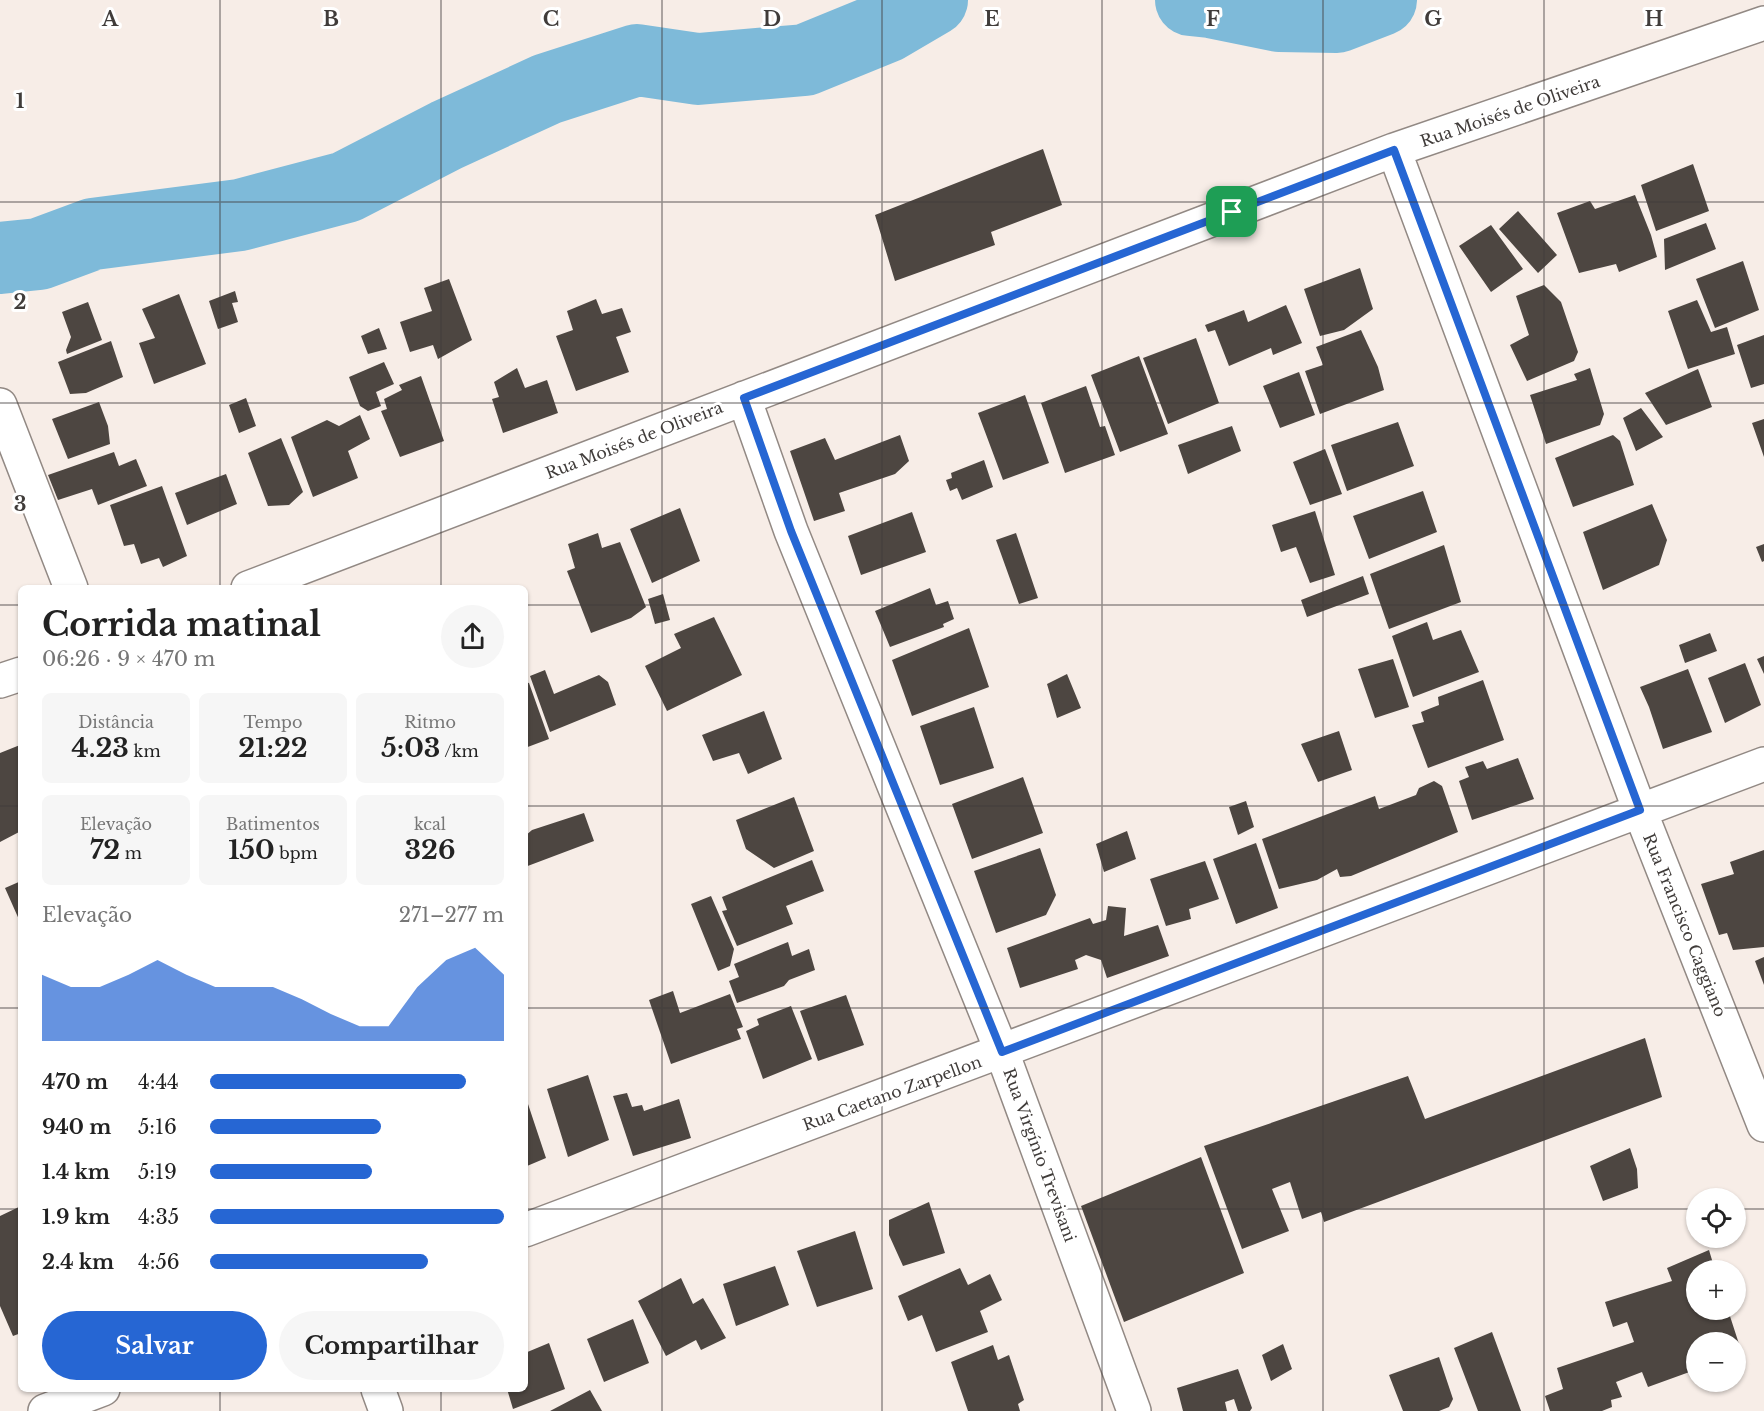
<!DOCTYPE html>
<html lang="pt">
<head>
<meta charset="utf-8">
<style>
	:root { --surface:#fff; --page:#f6f6f6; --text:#222; --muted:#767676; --accent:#2666d3 }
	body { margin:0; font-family:"Libre Baskerville",serif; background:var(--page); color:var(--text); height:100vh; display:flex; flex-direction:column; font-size:22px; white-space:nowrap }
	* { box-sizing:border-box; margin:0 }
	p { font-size:20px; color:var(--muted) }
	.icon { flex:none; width:33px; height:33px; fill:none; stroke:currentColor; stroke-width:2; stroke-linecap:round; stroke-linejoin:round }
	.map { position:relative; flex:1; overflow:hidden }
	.sheet { position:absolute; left:18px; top:585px; width:510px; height:807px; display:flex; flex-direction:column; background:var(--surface); border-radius:9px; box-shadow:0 2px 4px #0004 }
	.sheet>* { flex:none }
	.controls { position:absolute; left:1686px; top:1188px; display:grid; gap:12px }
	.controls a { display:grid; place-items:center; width:60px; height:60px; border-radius:50%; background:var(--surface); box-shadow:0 2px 4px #0004; font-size:30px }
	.pin { position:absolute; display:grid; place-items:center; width:51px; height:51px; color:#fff; margin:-26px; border-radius:12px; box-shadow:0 3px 9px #0006 }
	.round { display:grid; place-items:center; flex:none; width:63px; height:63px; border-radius:32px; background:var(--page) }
	.headline { display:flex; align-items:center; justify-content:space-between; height:102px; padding:0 24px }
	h1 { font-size:33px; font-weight:800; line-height:45px }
	.stats { display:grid; grid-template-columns:repeat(3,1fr); gap:9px; height:102px; padding:6px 24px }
	.stats div { display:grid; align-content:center; border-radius:9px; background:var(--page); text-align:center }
	.stats b { font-size:26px; font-weight:800 }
	.stats small { font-size:16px; font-weight:400 }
	.stats p { font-size:16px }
	.chart { height:168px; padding:12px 24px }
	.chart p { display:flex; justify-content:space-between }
	.chart svg { width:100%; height:108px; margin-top:6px; fill:var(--accent); opacity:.7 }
	.primary-button { display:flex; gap:12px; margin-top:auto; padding:12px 24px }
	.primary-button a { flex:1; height:69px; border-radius:36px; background:var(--accent); color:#fff; font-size:24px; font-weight:800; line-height:69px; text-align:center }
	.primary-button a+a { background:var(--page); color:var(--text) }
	ul { padding:0 24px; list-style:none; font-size:20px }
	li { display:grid; grid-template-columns:96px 72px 1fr; align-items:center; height:45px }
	li i { height:15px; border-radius:8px; background:var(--accent) }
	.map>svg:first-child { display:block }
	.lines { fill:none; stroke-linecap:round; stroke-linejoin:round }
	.river { stroke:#7ebad9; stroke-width:72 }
	.building { fill:#4d4641 }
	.minor-casing { stroke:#928984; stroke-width:36 }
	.minor { stroke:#fff; stroke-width:33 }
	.route-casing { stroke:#fff; stroke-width:12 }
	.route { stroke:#2666d3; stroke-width:8 }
	.grid { fill:none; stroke:#403c3a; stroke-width:1.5; stroke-opacity:0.55 }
	.labels { text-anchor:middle; stroke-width:6; stroke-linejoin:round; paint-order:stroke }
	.street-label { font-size:16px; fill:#403c3a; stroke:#fff }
	.grid-label { font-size:20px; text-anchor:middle; font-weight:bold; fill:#403c3a; stroke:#fff; stroke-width:6; stroke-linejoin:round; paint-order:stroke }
</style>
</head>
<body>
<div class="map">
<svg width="1764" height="1411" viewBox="0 0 1764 1411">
	<rect width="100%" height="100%" fill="#f7ede7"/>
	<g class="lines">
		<path class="river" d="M 1191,0 L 1210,2 L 1279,16 L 1337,17 L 1381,0
			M 0,258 L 39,254 L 93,234 L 240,215 L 346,187 L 447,135 L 547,89 L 637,60 L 698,69 L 805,60 L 886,27 L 932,0"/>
	</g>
	<path class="building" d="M 1043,149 L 1062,205 L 991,232 L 995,245 L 895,281 L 875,215 Z
		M 1693,164 L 1709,211 L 1656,231 L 1641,185 Z
		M 1635,195 L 1651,235 L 1657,257 L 1619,272 L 1616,264 L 1579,273 L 1557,213 L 1590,201 L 1595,209 Z
		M 1518,211 L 1557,255 L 1538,273 L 1499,229 Z
		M 1706,223 L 1716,249 L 1665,270 L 1664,239 Z
		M 1491,225 L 1523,269 L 1491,292 L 1459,246 Z
		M 1743,261 L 1759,310 L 1715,328 L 1696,279 Z
		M 1360,268 L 1373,309 L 1344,330 L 1320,336 L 1304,289 Z
		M 449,279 L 472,340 L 438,359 L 433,345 L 410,352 L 400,322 L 432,311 L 424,288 Z
		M 1544,285 L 1561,302 L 1578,352 L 1574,361 L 1527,381 L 1510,345 L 1529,335 L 1516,296 Z
		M 235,291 L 238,302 L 232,303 L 238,322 L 218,329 L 209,301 Z
		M 179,294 L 206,364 L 154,384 L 139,343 L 155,338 L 142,309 Z
		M 596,299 L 602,314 L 622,308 L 631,332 L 616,337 L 629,372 L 576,391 L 556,336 L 573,330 L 567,311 Z
		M 1697,300 L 1711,332 L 1727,327 L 1735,354 L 1688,369 L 1668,311 Z
		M 88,302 L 102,340 L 67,354 L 66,350 L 71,337 L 62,312 Z
		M 1286,305 L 1302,343 L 1273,355 L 1271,348 L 1229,366 L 1215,330 L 1208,332 L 1205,325 L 1244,310 L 1248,322 Z
		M 379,328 L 387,349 L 368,354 L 361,336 Z
		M 1361,330 L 1378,367 L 1384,390 L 1320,414 L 1305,371 L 1323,365 L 1316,347 Z
		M 1764,335 L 1764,384 L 1751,388 L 1737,345 Z
		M 1196,338 L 1219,403 L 1168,424 L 1143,358 Z
		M 111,341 L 123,377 L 86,393 L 70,394 L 58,362 Z
		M 1139,356 L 1168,434 L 1120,452 L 1091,375 Z
		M 384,362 L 394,384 L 376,392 L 381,406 L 368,411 L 360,406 L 349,377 Z
		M 517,368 L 525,388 L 547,380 L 558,413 L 503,433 L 492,399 L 499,397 L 494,382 Z
		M 1590,368 L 1604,414 L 1600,425 L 1546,444 L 1530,395 L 1577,380 L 1574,374 Z
		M 1698,369 L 1712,407 L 1666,425 L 1645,393 Z
		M 1299,372 L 1315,415 L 1280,428 L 1263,386 Z
		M 421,376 L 444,441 L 400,457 L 381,411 L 387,409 L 384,399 L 402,390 L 399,385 Z
		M 1086,386 L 1100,427 L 1105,426 L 1115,455 L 1065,473 L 1041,403 Z
		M 1025,395 L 1049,463 L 1003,480 L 978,413 Z
		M 246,398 L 256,426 L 239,433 L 229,405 Z
		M 99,402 L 108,426 L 110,444 L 68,459 L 52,419 Z
		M 1641,408 L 1663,437 L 1636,451 L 1623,418 Z
		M 360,415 L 370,439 L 348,451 L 358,478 L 313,497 L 291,437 L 327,420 L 339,426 Z
		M 1764,419 L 1764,457 L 1752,423 Z
		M 1398,422 L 1414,466 L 1347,491 L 1331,445 Z
		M 1232,426 L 1241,451 L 1188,474 L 1178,445 Z
		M 900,435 L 909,461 L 895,474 L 839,493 L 845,511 L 814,521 L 790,451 L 825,438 L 835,460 Z
		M 1613,435 L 1620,441 L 1634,485 L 1573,507 L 1555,458 Z
		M 281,438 L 303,492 L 289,505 L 268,506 L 248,453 Z
		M 1325,449 L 1342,494 L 1310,505 L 1293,462 Z
		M 114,452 L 119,466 L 136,459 L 147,486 L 98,505 L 92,489 L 58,500 L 48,475 Z
		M 984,460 L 993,487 L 962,500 L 957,488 L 950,491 L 946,480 L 952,478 L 951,473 Z
		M 226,474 L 237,504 L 187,525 L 175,493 Z
		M 162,486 L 187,556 L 163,567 L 159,558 L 141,564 L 134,544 L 124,546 L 110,505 Z
		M 1423,491 L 1437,532 L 1369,559 L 1353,516 Z
		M 1652,504 L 1667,540 L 1659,565 L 1603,590 L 1583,532 Z
		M 680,508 L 700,561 L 652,583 L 630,529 Z
		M 1315,511 L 1335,575 L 1310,583 L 1296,547 L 1281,552 L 1272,525 Z
		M 912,512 L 926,552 L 861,575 L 848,536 Z
		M 598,533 L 602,548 L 620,542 L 646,607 L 631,618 L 591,633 L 567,571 L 575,568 L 568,544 Z
		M 1016,533 L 1038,598 L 1019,604 L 996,540 Z
		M 1764,544 L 1764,561 L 1762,562 L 1756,547 Z
		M 1444,545 L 1461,602 L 1389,629 L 1370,574 Z
		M 1363,576 L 1369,594 L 1307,617 L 1301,600 Z
		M 930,588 L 936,605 L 948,601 L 954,619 L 943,624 L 944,627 L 890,647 L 875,611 Z
		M 663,594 L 670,620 L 655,624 L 648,599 Z
		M 714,617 L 742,675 L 667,711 L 645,666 L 681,648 L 674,634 Z
		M 1427,622 L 1433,640 L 1461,630 L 1479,672 L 1413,697 L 1392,636 Z
		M 969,628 L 989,687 L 912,716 L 892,660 Z
		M 1710,633 L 1717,651 L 1685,663 L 1679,645 Z
		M 1764,656 L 1764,674 L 1757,659 Z
		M 1393,659 L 1409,707 L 1375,718 L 1358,669 Z
		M 1745,663 L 1761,705 L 1725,723 L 1708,678 Z
		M 1688,669 L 1712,732 L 1663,749 L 1649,707 L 1640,687 Z
		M 545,670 L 554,694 L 599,675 L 608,682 L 616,705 L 550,732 L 530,676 Z
		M 1067,674 L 1081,708 L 1057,718 L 1047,684 Z
		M 1483,680 L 1504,740 L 1428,768 L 1412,725 L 1424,722 L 1421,712 L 1439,705 L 1438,697 Z
		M 525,682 L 529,683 L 549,739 L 525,748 Z
		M 974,707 L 994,768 L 940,785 L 920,726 Z
		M 764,711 L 782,759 L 748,774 L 739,753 L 713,761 L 702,735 Z
		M 1339,731 L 1352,770 L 1318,782 L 1301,744 Z
		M 20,745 L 21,831 L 0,842 L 0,753 Z
		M 1518,758 L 1534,799 L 1472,820 L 1459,781 L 1469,777 L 1465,767 L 1483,761 L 1487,769 Z
		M 1023,777 L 1043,833 L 972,859 L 952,804 Z
		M 1434,781 L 1442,786 L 1458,832 L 1351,876 L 1340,877 L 1337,869 L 1317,880 L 1279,889 L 1262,839 L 1375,796 L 1379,809 L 1416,795 L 1419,788 Z
		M 794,797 L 814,851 L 774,868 L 746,849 L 736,820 Z
		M 1246,801 L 1254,827 L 1238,835 L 1229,807 Z
		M 584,813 L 594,841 L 525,867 L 525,836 L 532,830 Z
		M 1127,831 L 1136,859 L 1104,872 L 1096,844 Z
		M 1256,843 L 1278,908 L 1236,924 L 1213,859 Z
		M 1040,848 L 1056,895 L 1046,915 L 996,933 L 974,871 Z
		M 1764,850 L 1764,947 L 1733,950 L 1727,933 L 1719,935 L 1701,884 L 1734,874 L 1730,862 Z
		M 812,860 L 824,891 L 786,906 L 793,924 L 737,946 L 722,911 L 727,910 L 722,897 Z
		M 1205,861 L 1219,899 L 1189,909 L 1191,919 L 1166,926 L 1150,879 Z
		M 21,881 L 21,924 L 5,888 Z
		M 711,896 L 734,949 L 730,966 L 718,971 L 691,904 Z
		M 1108,906 L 1126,908 L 1124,936 L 1158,925 L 1169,956 L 1107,978 L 1101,960 L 1086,955 L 1075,960 L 1078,969 L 1020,988 L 1007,948 L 1090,918 L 1093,924 L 1106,920 Z
		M 788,942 L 792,956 L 809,949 L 815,970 L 789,980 L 784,986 L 737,1003 L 729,981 L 739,977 L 734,964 Z
		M 1764,957 L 1764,985 L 1755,961 Z
		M 673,991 L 680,1013 L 730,994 L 743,1027 L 737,1029 L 741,1039 L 671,1064 L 649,1000 Z
		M 846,995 L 864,1045 L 818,1061 L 800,1011 Z
		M 791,1006 L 812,1059 L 763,1079 L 746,1031 L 759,1025 L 757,1019 Z
		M 1645,1038 L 1662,1097 L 1324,1222 L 1321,1212 L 1302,1219 L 1290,1182 L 1272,1189 L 1289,1231 L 1242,1249 L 1204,1146 L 1408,1076 L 1425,1119 Z
		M 588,1075 L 609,1140 L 568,1157 L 547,1089 Z
		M 627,1093 L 632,1107 L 642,1105 L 644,1111 L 679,1099 L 691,1138 L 633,1156 L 613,1096 Z
		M 525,1095 L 546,1158 L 527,1166 L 525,1160 Z
		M 1630,1148 L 1637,1169 L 1638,1188 L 1603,1201 L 1590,1166 Z
		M 1201,1157 L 1244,1273 L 1124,1322 L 1081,1206 Z
		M 929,1202 L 945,1253 L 903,1266 L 889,1235 L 889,1220 Z
		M 21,1206 L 21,1333 L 13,1336 L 0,1306 L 0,1216 Z
		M 855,1231 L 873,1289 L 817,1307 L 797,1251 Z
		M 1709,1250 L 1715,1270 L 1696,1270 L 1696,1310 L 1728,1310 L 1739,1344 L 1736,1346 L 1736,1342 L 1696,1342 L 1696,1361 L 1693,1362 L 1695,1370 L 1648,1387 L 1642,1372 L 1616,1382 L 1622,1397 L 1611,1400 L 1612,1407 L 1602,1411 L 1550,1411 L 1545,1396 L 1563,1389 L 1557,1368 L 1634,1342 L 1627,1322 L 1613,1327 L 1605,1302 L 1672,1281 L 1667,1268 Z
		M 775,1266 L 789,1305 L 736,1326 L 723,1284 Z
		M 960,1268 L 968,1285 L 990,1274 L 1002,1300 L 980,1311 L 988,1332 L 936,1352 L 922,1315 L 908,1321 L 898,1296 Z
		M 681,1278 L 693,1304 L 703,1298 L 726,1338 L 701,1350 L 696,1340 L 666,1356 L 638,1301 Z
		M 633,1319 L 649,1363 L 604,1382 L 587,1339 Z
		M 1492,1332 L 1521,1411 L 1478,1411 L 1454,1348 Z
		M 549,1343 L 565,1389 L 513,1409 L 507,1389 L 525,1389 L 525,1353 Z
		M 1283,1344 L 1292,1369 L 1271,1381 L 1262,1355 Z
		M 993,1345 L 998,1360 L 1009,1355 L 1024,1400 L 1018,1404 L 1020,1411 L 968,1411 L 951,1362 Z
		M 1439,1357 L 1453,1399 L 1449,1407 L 1439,1411 L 1403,1411 L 1389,1375 Z
		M 1238,1369 L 1252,1408 L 1250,1411 L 1238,1411 L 1234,1399 L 1225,1402 L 1227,1411 L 1183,1411 L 1177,1388 Z
		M 590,1390 L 602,1411 L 550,1411 Z"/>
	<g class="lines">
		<defs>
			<path id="minor" d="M 1394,150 L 1640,811 L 1764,1125
				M 744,398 L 791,531 L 1002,1052 L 1134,1411
				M 0,405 L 71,588
				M 248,588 L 1394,150 L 1764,23
				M 0,681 L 21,674
				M 525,1230 L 1764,764
				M 378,1389 L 386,1411
				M 45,1411 L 103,1389"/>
		</defs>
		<use href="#minor" class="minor-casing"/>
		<use href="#minor" class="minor"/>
	</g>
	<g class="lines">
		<defs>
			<path id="route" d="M 1394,150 L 1640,810 L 1002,1052 L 791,531 L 744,398 Z"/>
		</defs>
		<use href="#route" class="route-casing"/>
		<use href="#route" class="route"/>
	</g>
	<path class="grid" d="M 220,0 L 220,588M 441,0 L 441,588M 662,0 L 662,1411M 882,0 L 882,1411M 1102,0 L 1102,1411M 1323,0 L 1323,1411M 1544,0 L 1544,1411M 0,202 L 1764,202M 0,403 L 1764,403M 0,605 L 21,605M 525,605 L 1764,605M 0,806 L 21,806M 525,806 L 1764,806M 0,1008 L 21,1008M 525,1008 L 1764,1008M 0,1209 L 21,1209M 525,1209 L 1696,1209M 1736,1209 L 1764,1209M 220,1389 L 220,1411M 441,1389 L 441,1411"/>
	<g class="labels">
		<g class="street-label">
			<text transform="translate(1510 111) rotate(-19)" y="6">Rua Moisés de Oliveira</text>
			<text transform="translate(634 440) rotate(-21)" y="6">Rua Moisés de Oliveira</text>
			<text transform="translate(1685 925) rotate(68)" y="6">Rua Francisco Caggiano</text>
			<text transform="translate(892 1093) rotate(-20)" y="6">Rua Caetano Zarpellon</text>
			<text transform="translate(1040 1155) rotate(70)" y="6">Rua Virgínio Trevisani</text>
		</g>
	</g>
	<g class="grid-label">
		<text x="110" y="26">A</text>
		<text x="331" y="26">B</text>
		<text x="551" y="26">C</text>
		<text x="772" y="26">D</text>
		<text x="992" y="26">E</text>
		<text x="1213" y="26">F</text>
		<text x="1433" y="26">G</text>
		<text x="1654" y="26">H</text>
		<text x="20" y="108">1</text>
		<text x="20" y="309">2</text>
		<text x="20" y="511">3</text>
	</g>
</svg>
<div class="controls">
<a><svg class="icon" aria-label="locate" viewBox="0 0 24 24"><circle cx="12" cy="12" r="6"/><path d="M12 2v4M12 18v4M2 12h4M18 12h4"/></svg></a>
<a>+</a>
<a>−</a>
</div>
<div class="pin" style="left:1232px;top:212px;background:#1e9e55"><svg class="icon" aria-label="arrive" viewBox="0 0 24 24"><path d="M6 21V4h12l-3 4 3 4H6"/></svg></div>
<section class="sheet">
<div class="headline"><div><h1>Corrida matinal</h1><p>06:26 · 9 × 470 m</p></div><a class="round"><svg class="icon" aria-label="share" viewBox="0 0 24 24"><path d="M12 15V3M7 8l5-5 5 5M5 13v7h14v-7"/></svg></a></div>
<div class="stats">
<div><p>Distância</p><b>4.23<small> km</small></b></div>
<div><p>Tempo</p><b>21:22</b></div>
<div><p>Ritmo</p><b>5:03<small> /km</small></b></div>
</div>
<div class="stats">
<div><p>Elevação</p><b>72<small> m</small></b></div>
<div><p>Batimentos</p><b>150<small> bpm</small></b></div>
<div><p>kcal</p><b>326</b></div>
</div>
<div class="chart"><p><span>Elevação</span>271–277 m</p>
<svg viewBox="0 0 160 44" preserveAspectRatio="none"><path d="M0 44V17L10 22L20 22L30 17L40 11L50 17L60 22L70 22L80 22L90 27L100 33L110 38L120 38L130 22L140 11L150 6L160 17V44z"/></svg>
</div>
<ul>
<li><b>470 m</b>4:44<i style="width:87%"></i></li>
<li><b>940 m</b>5:16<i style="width:58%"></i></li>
<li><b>1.4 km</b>5:19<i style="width:55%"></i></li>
<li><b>1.9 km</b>4:35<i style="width:100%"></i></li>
<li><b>2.4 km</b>4:56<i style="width:74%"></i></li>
</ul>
<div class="primary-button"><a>Salvar</a><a>Compartilhar</a></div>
</section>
</div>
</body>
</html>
